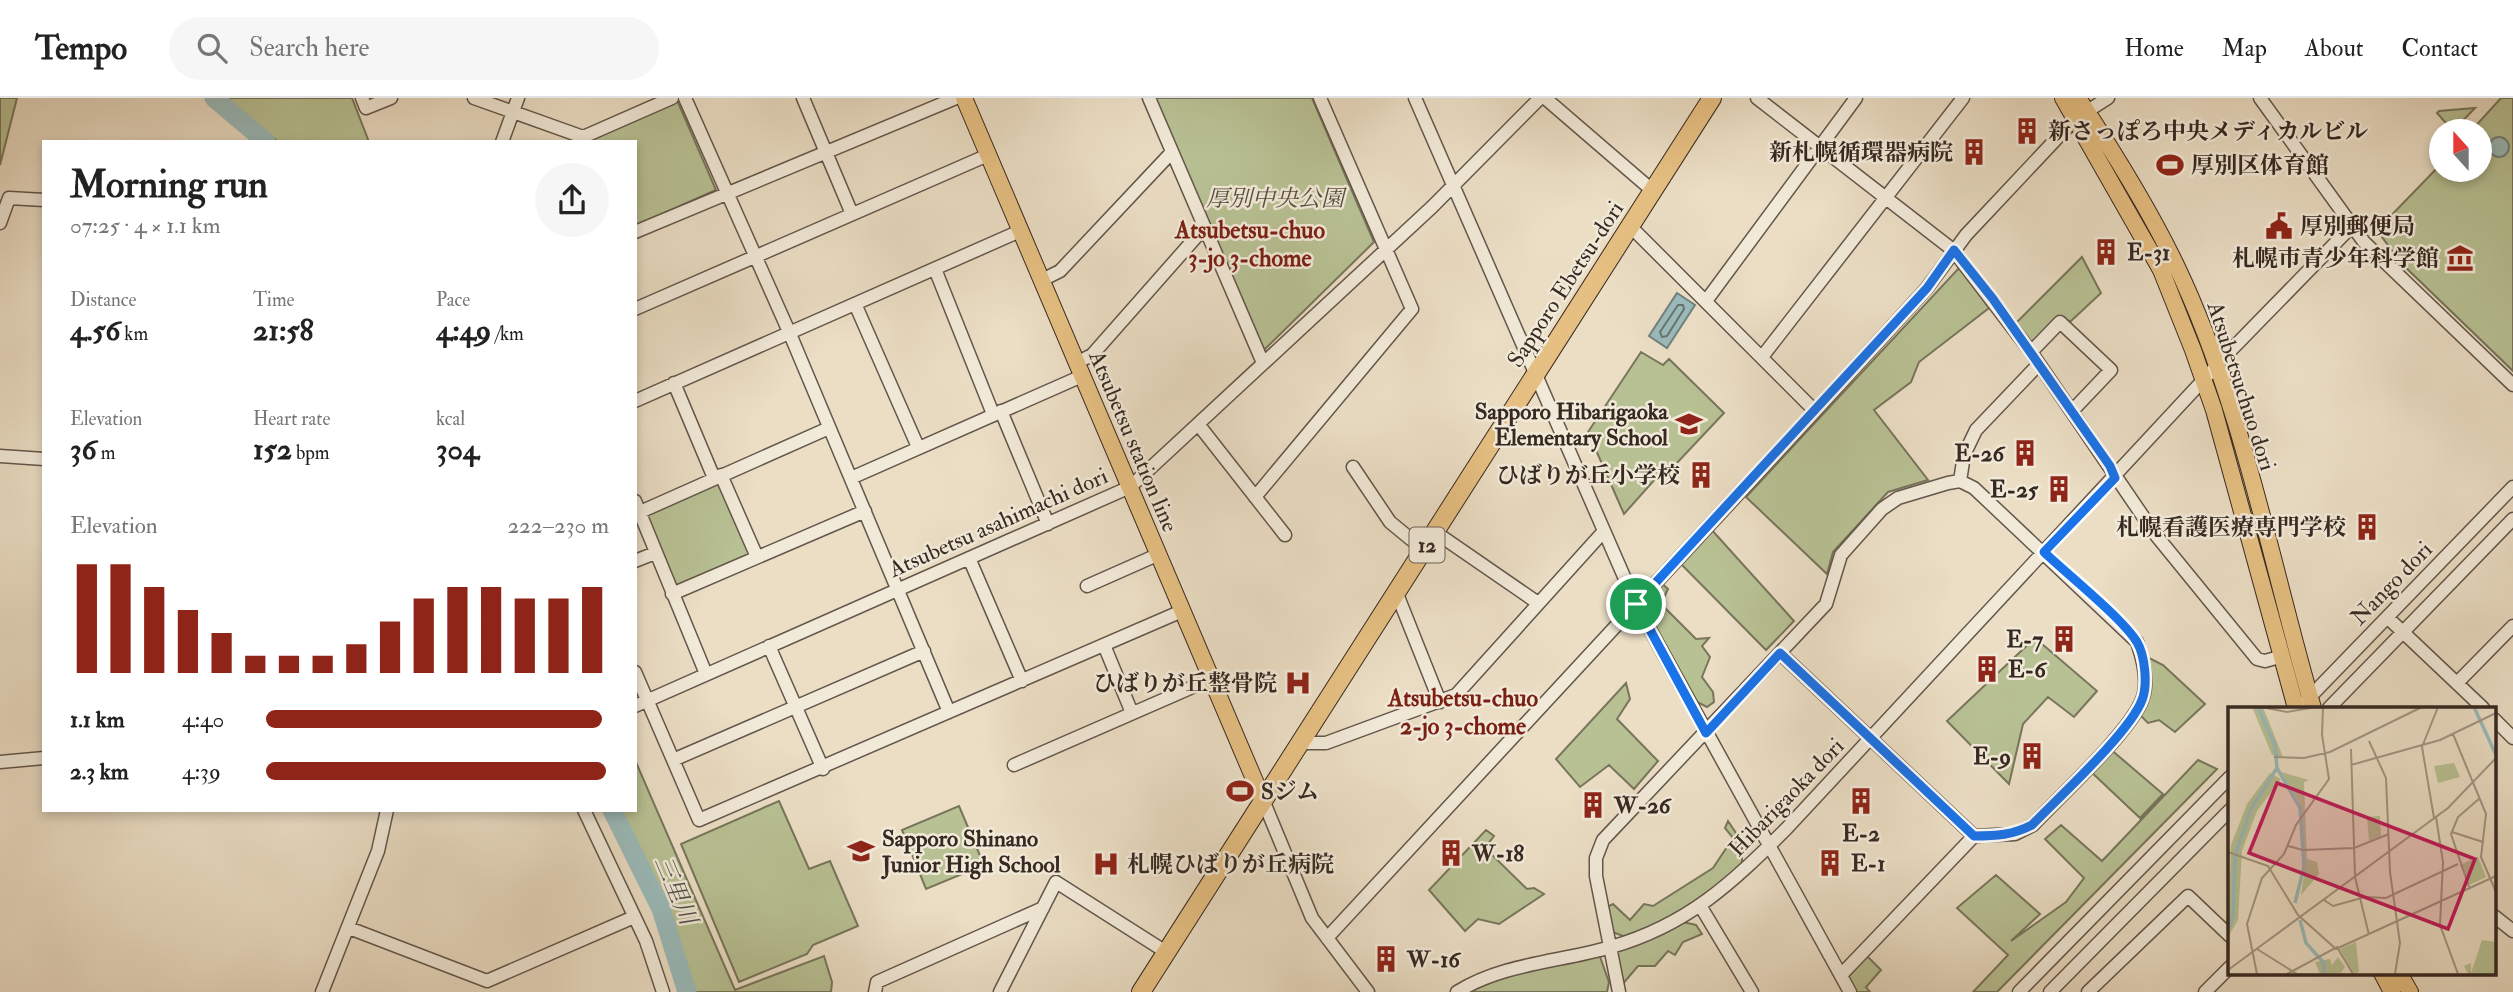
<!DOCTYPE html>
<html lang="en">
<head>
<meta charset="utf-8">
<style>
	:root { --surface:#fff; --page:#f6f6f6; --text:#222; --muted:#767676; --line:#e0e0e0; --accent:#8f2418 }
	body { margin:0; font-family:"IM FELL Double Pica","Noto Serif JP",serif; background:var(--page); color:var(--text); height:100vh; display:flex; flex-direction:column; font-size:26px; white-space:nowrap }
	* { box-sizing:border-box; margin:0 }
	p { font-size:23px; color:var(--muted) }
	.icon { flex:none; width:38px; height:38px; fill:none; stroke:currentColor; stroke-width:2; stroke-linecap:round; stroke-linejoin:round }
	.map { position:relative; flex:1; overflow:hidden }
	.sheet { position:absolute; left:42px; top:42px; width:595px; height:672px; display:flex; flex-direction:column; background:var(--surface); border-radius:0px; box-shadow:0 4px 10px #0003 }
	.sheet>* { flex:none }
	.needle { width:46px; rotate:339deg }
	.buttons { position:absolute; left:2429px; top:21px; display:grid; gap:14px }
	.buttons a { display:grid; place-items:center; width:63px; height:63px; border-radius:50%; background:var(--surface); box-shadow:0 4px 10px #0003; font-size:35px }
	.pin { position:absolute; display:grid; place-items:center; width:60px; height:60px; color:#fff; margin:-30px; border:4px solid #fff; border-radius:50%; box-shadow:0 2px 7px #0007 }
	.round { display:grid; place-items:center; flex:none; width:74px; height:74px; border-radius:37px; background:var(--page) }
	.summary { display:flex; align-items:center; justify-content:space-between; height:119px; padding:0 28px }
	h1 { font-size:38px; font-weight:700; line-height:52px }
	.stats { display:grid; grid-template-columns:repeat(3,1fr); gap:10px; height:119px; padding:7px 28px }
	.stats div { display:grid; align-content:center }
	.stats b { font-size:30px; font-weight:700 }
	.stats small { font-size:19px; font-weight:400 }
	.stats p { font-size:19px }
	.chart { height:196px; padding:14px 28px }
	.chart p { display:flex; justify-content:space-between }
	.chart svg { width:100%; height:126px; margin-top:7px; stroke:var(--accent); stroke-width:6 }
	ul { padding:0 28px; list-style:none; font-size:23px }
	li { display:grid; grid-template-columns:112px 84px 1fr; align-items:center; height:52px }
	li i { height:18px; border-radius:9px; background:var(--accent) }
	header { display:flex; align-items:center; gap:42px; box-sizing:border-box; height:98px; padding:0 35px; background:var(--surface); border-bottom:2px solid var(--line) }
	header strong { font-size:33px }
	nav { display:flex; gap:38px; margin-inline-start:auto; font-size:24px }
	.search { width:490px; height:63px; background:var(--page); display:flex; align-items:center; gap:18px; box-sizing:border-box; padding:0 24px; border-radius:38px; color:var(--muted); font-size:26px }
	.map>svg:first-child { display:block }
	.green { fill:#b8c194; stroke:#77755b; stroke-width:2 }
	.water { fill:#9abbbb; stroke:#72817e; stroke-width:2 }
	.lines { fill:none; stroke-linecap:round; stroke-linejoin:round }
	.shore { stroke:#68726e; stroke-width:2 }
	.river { stroke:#9abbbb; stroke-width:19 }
	.minor-casing { stroke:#63564b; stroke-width:15 }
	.major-casing { stroke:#362922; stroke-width:18 }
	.highway-casing { stroke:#362922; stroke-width:20 }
	.minor { stroke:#f2ead9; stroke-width:12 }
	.major { stroke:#e6bf82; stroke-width:16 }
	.highway { stroke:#e6bf82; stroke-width:18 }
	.route-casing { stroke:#fff; stroke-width:14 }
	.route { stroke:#1a73e8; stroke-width:9 }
	.labels { text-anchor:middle; stroke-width:5; stroke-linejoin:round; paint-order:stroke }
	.shield { fill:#f2ead9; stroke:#6e6359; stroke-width:2 }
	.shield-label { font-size:21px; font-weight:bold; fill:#362922 }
	.poi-label { font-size:23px; font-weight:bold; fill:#362922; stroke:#f2ead9; text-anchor:start }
	.park-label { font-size:23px; font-style:italic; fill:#564f3e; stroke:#f2ead9 }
	.street-label { font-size:23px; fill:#362922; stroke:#f2ead9 }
	.neighbourhood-label { font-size:24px; font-weight:bold; fill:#7a1f14; stroke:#f2ead9 }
	.water-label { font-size:24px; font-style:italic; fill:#4f4e48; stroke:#f2ead9 }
	.inset-river { fill:none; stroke:#9abbbb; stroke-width:3.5 }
	.inset-road { fill:none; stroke:#a39684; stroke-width:2 }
	.view { fill:#c2185b; fill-opacity:0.15; stroke:#c2185b; stroke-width:3.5 }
	.inset-edge { fill:none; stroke:#362922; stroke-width:3.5 }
</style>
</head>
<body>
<header>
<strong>Tempo</strong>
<div class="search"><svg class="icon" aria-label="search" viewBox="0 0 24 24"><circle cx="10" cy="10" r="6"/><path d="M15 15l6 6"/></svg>Search here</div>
<nav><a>Home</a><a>Map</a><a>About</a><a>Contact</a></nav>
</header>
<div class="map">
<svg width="2513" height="894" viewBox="0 0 2513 894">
	<rect width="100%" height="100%" fill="#ebdec5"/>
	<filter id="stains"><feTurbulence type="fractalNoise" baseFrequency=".00286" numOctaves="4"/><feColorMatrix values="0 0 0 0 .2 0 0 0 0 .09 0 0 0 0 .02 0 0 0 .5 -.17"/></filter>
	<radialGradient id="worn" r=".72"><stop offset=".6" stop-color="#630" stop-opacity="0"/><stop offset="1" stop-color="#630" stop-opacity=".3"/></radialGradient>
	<path class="green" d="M 0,0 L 17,0 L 0,67 Z
		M 226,0 L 352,0 L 369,44 L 278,44 Z
		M 1151,0 L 1312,0 L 1374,144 L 1263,253 Z
		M 2501,0 L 2513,0 L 2513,273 L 2400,164 L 2377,132 L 2441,66 L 2441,72 L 2480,72 L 2480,33 L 2471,33 Z
		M 677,2 L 716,92 L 635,128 L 635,44 L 586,44 Z
		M 2475,10 L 2453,33 L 2437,15 L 2439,13 Z
		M 2082,159 L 2101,195 L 2071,223 L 2057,222 L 2032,249 L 2015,226 Z
		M 1958,171 L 1962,172 L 1989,210 L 1919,264 L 1911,284 L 1874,312 L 1928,382 L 1888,394 L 1833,454 L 1827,476 L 1746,399 Z
		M 1641,254 L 1663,267 L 1669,261 L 1724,315 L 1660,383 L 1656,380 L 1624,416 L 1588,334 Z
		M 719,381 L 752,457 L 673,492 L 643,416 Z
		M 1710,430 L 1794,523 L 1766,552 L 1679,464 Z
		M 1658,482 L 1668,491 L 1661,506 L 1696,541 L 1709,540 L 1702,548 L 1710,559 L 1702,579 L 1713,594 L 1714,604 L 1707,609 L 1695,603 L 1646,511 L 1646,500 Z
		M 2035,540 L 2097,593 L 2074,619 L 2048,599 L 2023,626 L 2009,686 L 1947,623 Z
		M 2147,559 L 2163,567 L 2205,606 L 2175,634 L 2159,622 L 2148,625 L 2139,616 Z
		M 1626,585 L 1630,601 L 1617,621 L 1658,663 L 1634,691 L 1609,667 L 1580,689 L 1556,661 Z
		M 2109,650 L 2163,696 L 2140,720 L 2088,671 Z
		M 635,662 L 735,892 L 824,858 L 832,884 L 831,894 L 691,894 L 675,834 L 619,712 L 635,712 Z
		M 2198,662 L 2217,671 L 1997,894 L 1973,894 L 2008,857 L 1957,810 L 1996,777 L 2040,816 L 2011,843 L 2066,804 L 2084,780 L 2045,741 L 2061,727 L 2102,763 Z
		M 779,703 L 809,771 L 830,763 L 858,828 L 813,847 L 807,856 L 739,884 L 681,746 Z
		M 959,708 L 984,767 L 926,791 L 902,732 Z
		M 1728,723 L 1742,744 L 1742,765 C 1706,802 1672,820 1625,839 L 1608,832 L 1607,809 L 1613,806 L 1630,822 L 1644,806 L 1653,808 L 1713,770 L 1733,740 L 1725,730 Z
		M 1486,732 L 1494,738 L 1485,750 L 1527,791 L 1534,790 L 1544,796 L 1499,826 L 1478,821 L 1465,833 L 1429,792 Z
		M 1678,823 L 1696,827 L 1702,836 L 1683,844 L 1675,857 L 1668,853 L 1655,868 L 1638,868 L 1621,888 L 1613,852 Z
		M 1599,856 L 1609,884 L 1607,894 L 1461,894 L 1499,878 Z
		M 1866,857 L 1881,872 L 1866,889 L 1870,894 L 1855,894 L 1845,878 Z"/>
	<path class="water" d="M2489 49a10 10 0 1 1 20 0a10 10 0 1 1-20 0Z
		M 1677,195 L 1695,207 L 1667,250 L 1649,238 Z"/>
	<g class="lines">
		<path class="shore" d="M 1678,207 L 1683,207 L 1684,211 L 1667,238 L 1662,239 L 1660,234 Z"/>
		<path class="river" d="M 214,0 L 266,44
			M 612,712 L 661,811 L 687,894"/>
		<defs>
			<path id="minor" d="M 362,0 L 366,10 L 391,0
				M 474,0 L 583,39 L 672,0
				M 685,0 L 790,236 L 949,614
				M 803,0 L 852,116
				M 1149,0 L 1263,265
				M 1415,0 L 1636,506 L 1850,894
				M 1545,0 L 1653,93
				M 1757,0 L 1953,152 L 2031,254 L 2155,436 L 2257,561 L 2265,563 L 2283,558
				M 2260,0 L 2364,144 L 2513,287
				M 502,44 L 518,0
				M 0,125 L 9,100 L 44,102
				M 1631,129 L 1815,313
				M 635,134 L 956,0
				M 935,171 L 993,316
				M 1042,182 L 1060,173 L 1171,55
				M 1706,203 L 1856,0
				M 856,208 L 918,349
				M 635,211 L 988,57
				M 2031,254 L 2060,224 L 2111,272 L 2072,313
				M 1762,259 L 1963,0
				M 1076,265 L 1092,257 L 1204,130
				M 674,285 L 714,380
				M 635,303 L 1020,133
				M 1001,313 L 1048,426
				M 1198,326 L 1285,437
				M 0,358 L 44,361
				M 1353,369 L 1390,424 L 1424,452
				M 721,377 L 757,459
				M 851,380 L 1082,278
				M 1960,383 L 1964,357 L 1976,332 L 2038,267
				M 1255,399 L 1412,211 L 1320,0
				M 635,403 L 706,576
				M 640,414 L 829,330
				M 1435,434 L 1538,505
				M 969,460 L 1022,583
				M 635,463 L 655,455
				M 1087,488 L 1157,457
				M 672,496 L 865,413
				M 1397,496 L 1440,604
				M 2388,520 L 2483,610
				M 1104,547 L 1132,615
				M 769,548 L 823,671
				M 635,574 L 699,722 L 1182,513
				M 2457,585 L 2513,528
				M 2306,603 L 2513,389
				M 635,608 L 1130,389 L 1432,109 L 1540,0
				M 2329,610 L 2513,421
				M 2494,621 L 2513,640
				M 1299,645 L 1326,645 L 1456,597 L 1604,433
				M 673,662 L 924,553
				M 0,664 L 44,660
				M 1014,667 L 1211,581
				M 1263,702 L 1312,820 L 1368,894
				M 584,712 L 646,843 L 663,894
				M 1701,809 L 1752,894
				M 2494,818 L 2513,833
				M 349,830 L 487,883 L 634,819
				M 1327,840 L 1815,313 L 1927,190 L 1966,137 L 2075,21 L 2108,0
				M 1841,877 L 1974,738
				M 322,894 L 378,753 L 387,712
				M 875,894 L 877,884 L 1043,810
				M 1000,894 L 1056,784 L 1166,854
				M 1457,894 C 1504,865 1560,864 1611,849 C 1688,827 1732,785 1787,730 L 2233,250 L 2352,128
				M 1619,894 L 1596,778 L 1596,760 L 1603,742 L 1826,506 L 1841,457 L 1882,411 L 1898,400 L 1948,385 L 1960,383 L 1974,390 L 2137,544 C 2143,561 2149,585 2142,602 C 2130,634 2059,699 2033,727 L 2015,736 L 1974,738 L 1780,555
				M 2019,894 L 2230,679
				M 2050,894 L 2230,712
				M 2088,894 L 2188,798 L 2230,838
				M 2205,894 L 2230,869"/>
			<path id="major" d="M 964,0 L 1263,702
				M 2063,0 L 2161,172 L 2193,252 L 2214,312 L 2296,610
				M 2078,0 C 2113,53 2147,107 2175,165 C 2242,304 2270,462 2313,610
				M 2382,875 L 2392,894
				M 2399,875 L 2410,894"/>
			<path id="highway" d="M 1141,894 L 1712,0"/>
		</defs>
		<use href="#minor" class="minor-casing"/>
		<use href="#major" class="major-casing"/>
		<use href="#highway" class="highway-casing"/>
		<use href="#minor" class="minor"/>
		<use href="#major" class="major"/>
		<use href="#highway" class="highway"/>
	</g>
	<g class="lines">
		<defs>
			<path id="route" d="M 1954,152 L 1993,201 L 2110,368 L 2115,380 L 2044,454 C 2068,477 2121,519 2137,544 C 2145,558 2148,587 2142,602 C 2130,634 2059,699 2032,727 C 2013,737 1996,738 1974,738 L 1780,555 L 1706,635 L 1636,506 L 1927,190 Z"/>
		</defs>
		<use href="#route" class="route-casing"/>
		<use href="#route" class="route"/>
	</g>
	<defs>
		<symbol id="building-bare" viewBox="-9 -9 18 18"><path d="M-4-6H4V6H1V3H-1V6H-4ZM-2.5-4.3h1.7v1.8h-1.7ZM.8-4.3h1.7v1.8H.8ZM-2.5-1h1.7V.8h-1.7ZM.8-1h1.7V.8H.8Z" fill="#8f2418" stroke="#f2ead9" stroke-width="2.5" paint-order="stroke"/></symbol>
		<symbol id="stadium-bare" viewBox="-9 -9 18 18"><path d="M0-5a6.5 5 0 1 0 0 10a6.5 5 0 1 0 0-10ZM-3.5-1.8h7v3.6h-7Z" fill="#8f2418" stroke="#f2ead9" stroke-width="2.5" paint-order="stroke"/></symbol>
		<symbol id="civic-bare" viewBox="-9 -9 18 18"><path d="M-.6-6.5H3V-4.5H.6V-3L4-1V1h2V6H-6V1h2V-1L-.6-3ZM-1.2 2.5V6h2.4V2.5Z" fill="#8f2418" stroke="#f2ead9" stroke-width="2.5" paint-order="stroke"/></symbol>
		<symbol id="museum-bare" viewBox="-9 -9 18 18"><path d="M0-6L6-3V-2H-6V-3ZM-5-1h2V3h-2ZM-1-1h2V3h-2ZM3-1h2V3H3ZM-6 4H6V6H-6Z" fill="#8f2418" stroke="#f2ead9" stroke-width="2.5" paint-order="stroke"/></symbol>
		<symbol id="school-bare" viewBox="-9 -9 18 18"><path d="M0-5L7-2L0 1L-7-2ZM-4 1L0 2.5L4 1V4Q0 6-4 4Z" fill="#8f2418" stroke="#f2ead9" stroke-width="2.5" paint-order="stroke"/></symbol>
		<symbol id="hospital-bare" viewBox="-9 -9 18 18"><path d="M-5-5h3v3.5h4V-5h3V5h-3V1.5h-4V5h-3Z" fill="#8f2418" stroke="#f2ead9" stroke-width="2.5" paint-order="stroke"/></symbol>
	</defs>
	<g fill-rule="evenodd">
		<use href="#building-bare" x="2008" y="14" width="38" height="38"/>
		<use href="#building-bare" x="1955" y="35" width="38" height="38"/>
		<use href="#stadium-bare" x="2151" y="48" width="38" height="38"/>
		<use href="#civic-bare" x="2260" y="109" width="38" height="38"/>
		<use href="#building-bare" x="2087" y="135" width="38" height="38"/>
		<use href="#museum-bare" x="2441" y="141" width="38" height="38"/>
		<use href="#school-bare" x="1670" y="307" width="38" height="38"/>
		<use href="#building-bare" x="2006" y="336" width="38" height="38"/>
		<use href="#building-bare" x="1682" y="358" width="38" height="38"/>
		<use href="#building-bare" x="2040" y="372" width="38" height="38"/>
		<use href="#building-bare" x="2348" y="410" width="38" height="38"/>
		<use href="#building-bare" x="2045" y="522" width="38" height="38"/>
		<use href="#building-bare" x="1968" y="552" width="38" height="38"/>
		<use href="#hospital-bare" x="1279" y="566" width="38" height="38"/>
		<use href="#building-bare" x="2013" y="639" width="38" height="38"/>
		<use href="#stadium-bare" x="1221" y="674" width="38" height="38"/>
		<use href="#building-bare" x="1842" y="684" width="38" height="38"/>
		<use href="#building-bare" x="1574" y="688" width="38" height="38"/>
		<use href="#school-bare" x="842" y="734" width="38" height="38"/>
		<use href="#building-bare" x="1432" y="736" width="38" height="38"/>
		<use href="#building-bare" x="1811" y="746" width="38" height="38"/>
		<use href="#hospital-bare" x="1087" y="747" width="38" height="38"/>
		<use href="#building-bare" x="1367" y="842" width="38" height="38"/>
	</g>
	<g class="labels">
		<rect class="shield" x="1409.5" y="429.5" width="35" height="35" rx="5"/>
		<g class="shield-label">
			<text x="1427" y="454">12</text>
		</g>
		<g class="poi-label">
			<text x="2048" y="41">新さっぽろ中央メディカルビル</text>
			<text x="1953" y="62" text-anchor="end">新札幌循環器病院</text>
			<text x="2191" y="75">厚別区体育館</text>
			<text x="2300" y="136">厚別郵便局</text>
			<text x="2127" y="162">E-31</text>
			<text x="2439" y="168" text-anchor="end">札幌市青少年科学館</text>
			<text x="1668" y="321" text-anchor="end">Sapporo Hibarigaoka<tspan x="1668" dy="26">Elementary School</tspan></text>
			<text x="2004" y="363" text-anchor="end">E-26</text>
			<text x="1680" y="385" text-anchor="end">ひばりが丘小学校</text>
			<text x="2038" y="399" text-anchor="end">E-25</text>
			<text x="2346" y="437" text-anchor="end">札幌看護医療専門学校</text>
			<text x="2043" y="549" text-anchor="end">E-7</text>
			<text x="2008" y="579">E-6</text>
			<text x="1277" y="593" text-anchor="end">ひばりが丘整骨院</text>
			<text x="2011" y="666" text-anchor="end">E-9</text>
			<text x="1261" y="701">Sジム</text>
			<text x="1614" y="715">W-26</text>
			<text x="1861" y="743" text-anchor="middle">E-2</text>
			<text x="882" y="748">Sapporo Shinano<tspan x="882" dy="26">Junior High School</tspan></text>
			<text x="1472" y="763">W-18</text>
			<text x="1851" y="773">E-1</text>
			<text x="1127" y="774">札幌ひばりが丘病院</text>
			<text x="1407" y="869">W-16</text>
		</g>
		<g class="park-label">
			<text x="1275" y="108">厚別中央公園</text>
		</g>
		<g class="street-label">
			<text transform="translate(1565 186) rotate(-57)" y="8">Sapporo Ebetsu-dori</text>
			<text transform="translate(2242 288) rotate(72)" y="8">Atsubetsuchuo dori</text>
			<text transform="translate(1134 343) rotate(67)" y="8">Atsubetsu station line</text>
			<text transform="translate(998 424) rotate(-24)" y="8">Atsubetsu asahimachi dori</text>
			<text transform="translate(2391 485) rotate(-46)" y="8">Nango dori</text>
			<text transform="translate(1786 699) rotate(-46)" y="8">Hibarigaoka dori</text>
		</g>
		<g class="neighbourhood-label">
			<text x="1250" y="140">Atsubetsu-chuo<tspan x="1250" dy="28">3-jo 3-chome</tspan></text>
			<text x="1463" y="608">Atsubetsu-chuo<tspan x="1463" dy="28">2-jo 3-chome</tspan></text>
		</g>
		<g class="water-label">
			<text transform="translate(676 792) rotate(67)" y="8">三里川</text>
		</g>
	</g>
	<g transform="translate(2228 609)">
		<rect width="268" height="268" fill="#ebdec5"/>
		<path d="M 24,0 L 35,0 L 55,50 L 44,48 ZM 226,56 L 232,70 L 210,76 L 206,59 ZM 53,65 L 81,73 L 76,75 L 79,152 L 89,155 L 91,167 L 73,188 L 77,162 L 72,97 ZM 42,66 L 53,72 L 29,104 L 14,144 L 10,213 L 0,230 L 3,138 L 19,97 ZM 152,109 L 153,129 L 141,134 L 139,110 ZM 250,150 L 258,170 L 241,178 L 232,158 ZM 254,233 L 268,235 L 268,267 L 240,267 L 236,259 L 243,256 L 243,266 ZM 128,235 L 131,265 L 126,267 L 112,242 ZM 110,250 L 117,260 L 113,266 L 92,267 L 87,255 L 102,252 L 104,258 Z" fill="#b8c194"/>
		<path class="inset-river" d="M 246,0 L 268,48M 49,61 L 72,101 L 76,160 L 67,196M 72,213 L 78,236 L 96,256 L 96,267M 0,223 L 5,209 L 7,149 L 23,102 L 49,61 L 47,39 L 30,0"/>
		<path class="inset-road" d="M 33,0 L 59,5 L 88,0M 225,27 L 258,107 L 253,150 L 268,185M 141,34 L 158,71 L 162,165 L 172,236 L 167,267M 123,42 L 127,169M 46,50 L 76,51 L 102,45 L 194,0M 123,58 L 212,33 L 268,6M 208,110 L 215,155 L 212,218 L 230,267M 206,111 L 194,40 L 210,0M 224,125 L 255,135M 60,139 L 75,143 L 126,141 L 161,127M 0,145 L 40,159 L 70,208 L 108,242 L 268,169M 127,170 L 141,228M 241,180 L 223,127 L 230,110 L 252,91M 96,193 L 105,199 L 137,190 L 158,191 L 230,157M 29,242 L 69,267M 0,263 L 220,101 L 268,51M 29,267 L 19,217 L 34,171 L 56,147 L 68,118 L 101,72 L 94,28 L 95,0M 59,267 L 109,240 L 125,267"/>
		<path class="view" d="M 49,76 L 247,152 L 220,222 L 21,146 Z"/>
		<rect width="268" height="268" class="inset-edge"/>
	</g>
	<rect width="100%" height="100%" filter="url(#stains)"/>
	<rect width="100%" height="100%" fill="url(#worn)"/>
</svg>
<div class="buttons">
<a><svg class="needle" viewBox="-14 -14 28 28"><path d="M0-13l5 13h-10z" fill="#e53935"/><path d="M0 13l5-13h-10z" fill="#767676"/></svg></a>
</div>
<div class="pin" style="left:1636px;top:506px;background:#1e9e55"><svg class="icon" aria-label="arrive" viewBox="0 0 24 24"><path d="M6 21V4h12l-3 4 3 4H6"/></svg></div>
<section class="sheet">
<div class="summary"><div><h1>Morning run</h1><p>07:25 · 4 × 1.1 km</p></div><a class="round"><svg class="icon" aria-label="share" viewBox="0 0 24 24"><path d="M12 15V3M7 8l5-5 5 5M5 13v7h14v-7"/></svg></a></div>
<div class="stats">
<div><p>Distance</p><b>4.56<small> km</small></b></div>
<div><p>Time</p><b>21:58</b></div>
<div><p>Pace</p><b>4:49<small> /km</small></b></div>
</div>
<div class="stats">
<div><p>Elevation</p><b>36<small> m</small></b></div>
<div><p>Heart rate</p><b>152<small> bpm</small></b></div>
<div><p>kcal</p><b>304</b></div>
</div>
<div class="chart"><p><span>Elevation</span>222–230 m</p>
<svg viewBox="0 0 160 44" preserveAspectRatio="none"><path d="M5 44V6M15 44V6M25 44V14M35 44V22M45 44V30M55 44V38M65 44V38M75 44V38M85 44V34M95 44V26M105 44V18M115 44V14M125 44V14M135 44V18M145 44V18M155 44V14"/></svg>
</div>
<ul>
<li><b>1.1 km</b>4:40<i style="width:98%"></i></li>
<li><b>2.3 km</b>4:39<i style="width:99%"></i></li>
</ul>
</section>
</div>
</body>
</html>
